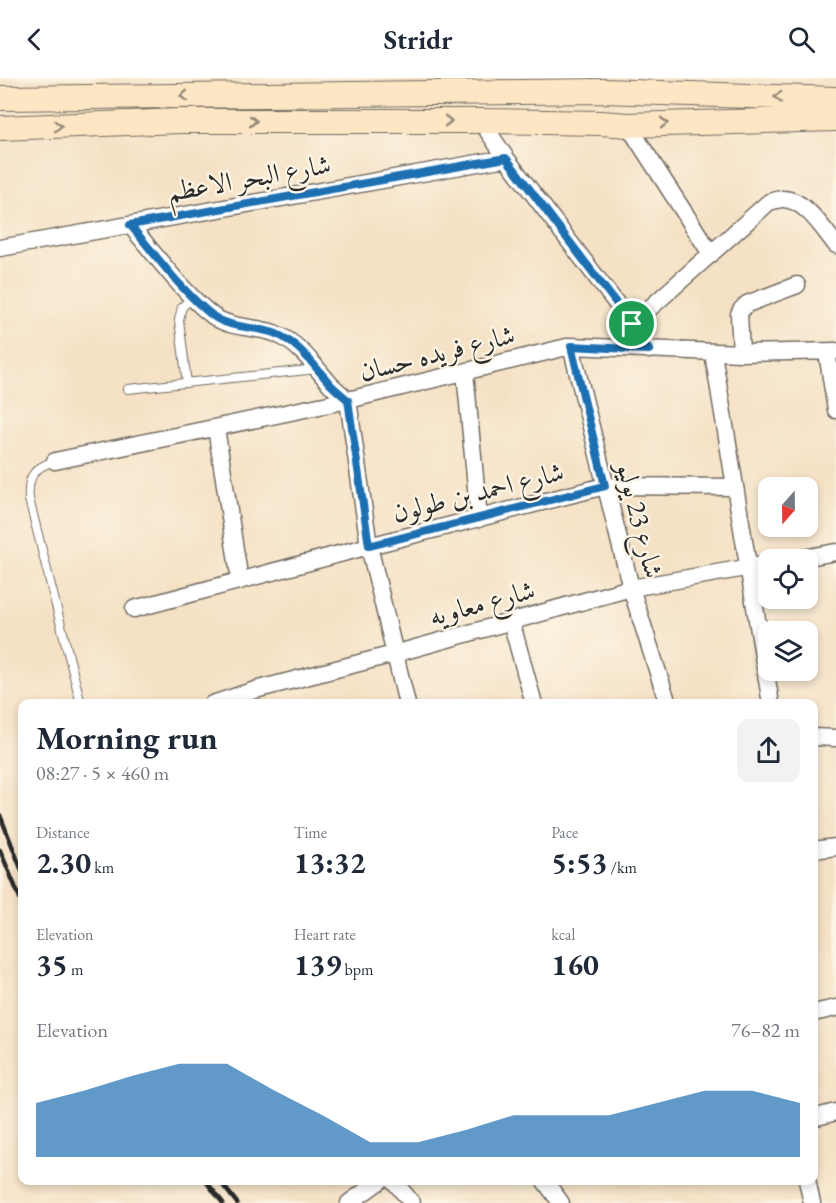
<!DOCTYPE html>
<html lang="en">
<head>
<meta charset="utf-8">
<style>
	:root { --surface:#fff; --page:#f2f2f3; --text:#1f2937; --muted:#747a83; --accent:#1f6fb2 }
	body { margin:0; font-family:"EB Garamond",Amiri,serif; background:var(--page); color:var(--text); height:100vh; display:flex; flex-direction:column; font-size:22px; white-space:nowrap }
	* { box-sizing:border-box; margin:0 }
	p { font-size:20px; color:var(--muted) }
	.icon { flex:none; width:33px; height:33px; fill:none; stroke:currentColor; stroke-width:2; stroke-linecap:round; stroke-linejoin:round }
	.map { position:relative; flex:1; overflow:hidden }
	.panel { position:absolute; left:18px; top:621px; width:800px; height:486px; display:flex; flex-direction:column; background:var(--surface); border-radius:12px; box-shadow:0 3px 9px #0003 }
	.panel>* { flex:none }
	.needle { width:39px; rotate:200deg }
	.buttons { position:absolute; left:758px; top:399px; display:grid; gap:12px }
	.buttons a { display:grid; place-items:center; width:60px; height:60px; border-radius:12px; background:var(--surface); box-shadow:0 3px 9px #0003; font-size:30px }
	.pin { position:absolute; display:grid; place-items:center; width:51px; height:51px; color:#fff; margin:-26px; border:3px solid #fff; border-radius:50%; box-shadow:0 2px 6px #0007 }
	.round { display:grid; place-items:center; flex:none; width:63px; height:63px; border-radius:12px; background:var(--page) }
	.headline { display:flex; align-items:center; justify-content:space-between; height:102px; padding:0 18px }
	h1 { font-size:33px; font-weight:700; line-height:45px }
	.stats { display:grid; grid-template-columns:repeat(3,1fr); gap:9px; height:102px; padding:6px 18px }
	.stats div { display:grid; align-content:center }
	.stats b { font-size:30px; font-weight:700 }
	.stats small { font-size:16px; font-weight:400 }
	.stats p { font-size:16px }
	.chart { height:168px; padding:12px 18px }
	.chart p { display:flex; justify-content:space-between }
	.chart svg { width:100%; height:108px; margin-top:6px; fill:var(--accent); opacity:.7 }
	header { display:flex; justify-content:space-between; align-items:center; height:78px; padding:0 18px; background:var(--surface); font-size:27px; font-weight:700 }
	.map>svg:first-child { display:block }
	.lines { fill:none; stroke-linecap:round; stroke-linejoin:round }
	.lane-casing { stroke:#726b61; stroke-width:10 }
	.street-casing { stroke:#726b61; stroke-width:19 }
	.secondary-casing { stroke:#726b61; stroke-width:26 }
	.lane { stroke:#fff; stroke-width:8 }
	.street { stroke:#fff; stroke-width:16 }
	.secondary { stroke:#fce6c4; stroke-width:24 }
	.rail { stroke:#2b2b2b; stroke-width:4.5 }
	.oneway { stroke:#948878 }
	.route-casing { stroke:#fff; stroke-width:12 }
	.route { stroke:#1f6fb2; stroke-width:8 }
	.labels { text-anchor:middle; stroke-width:4.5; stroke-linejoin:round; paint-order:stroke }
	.street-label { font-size:27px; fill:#2b2b2b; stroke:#fcf5e5 }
</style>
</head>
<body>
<header><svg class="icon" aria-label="back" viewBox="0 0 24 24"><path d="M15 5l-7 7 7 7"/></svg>Stridr<svg class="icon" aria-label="search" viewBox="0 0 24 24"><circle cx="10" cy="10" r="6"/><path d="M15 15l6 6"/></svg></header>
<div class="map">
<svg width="836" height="1125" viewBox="0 0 836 1125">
	<rect width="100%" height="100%" fill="#fcf5e5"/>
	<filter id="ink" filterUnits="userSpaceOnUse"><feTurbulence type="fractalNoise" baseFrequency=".0167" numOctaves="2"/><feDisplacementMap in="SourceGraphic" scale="12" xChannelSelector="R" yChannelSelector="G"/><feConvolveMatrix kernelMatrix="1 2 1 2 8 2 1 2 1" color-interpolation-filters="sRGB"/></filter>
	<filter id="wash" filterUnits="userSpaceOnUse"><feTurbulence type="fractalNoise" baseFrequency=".008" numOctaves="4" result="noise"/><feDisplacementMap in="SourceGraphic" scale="24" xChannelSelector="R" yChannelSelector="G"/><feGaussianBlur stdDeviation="1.35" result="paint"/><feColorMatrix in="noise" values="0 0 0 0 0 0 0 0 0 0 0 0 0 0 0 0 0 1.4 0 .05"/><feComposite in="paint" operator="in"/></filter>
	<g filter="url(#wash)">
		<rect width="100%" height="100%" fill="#f5e1c5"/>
	</g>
	<g filter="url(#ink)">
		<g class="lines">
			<defs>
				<path id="lane" d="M 187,305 L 179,242 L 182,229 L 192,220
					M 128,311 L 317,291
					M 55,383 C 34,389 27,399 29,421 L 81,626"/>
				<path id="street" d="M 481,43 L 506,80 L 632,246 L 649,272
					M 628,47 L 711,176
					M 130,147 C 156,177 181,213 213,238 C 231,251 254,248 274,255 C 300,265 313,287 331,307 C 336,312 342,317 348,322 L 369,468 L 407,626
					M 0,170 L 506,80
					M 632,246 L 769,124 C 774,123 779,121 783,121 C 805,121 824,152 836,167
					M 571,268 L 631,510 L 668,626
					M 827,274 L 836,332
					M 713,275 L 771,626
					M 741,275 L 739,236 L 741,232 L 747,226 L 797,207
					M 465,294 L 479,441
					M 216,350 L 240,503
					M 55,383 L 348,322 L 571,268 L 741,275 L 836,273
					M 792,482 L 836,474
					M 134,531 L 369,468 L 605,408 L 735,409
					M 511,543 L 534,626
					M 212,626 L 255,612 L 394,576 L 631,510 L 768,486
					M 813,659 L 836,660
					M 813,772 L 836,769
					M 813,935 L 836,930
					M 813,1040 L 836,1034
					M 393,1102 L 412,1125
					M 544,1102 L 561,1125
					M 807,1102 L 812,1125
					M 349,1125 L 381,1102"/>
				<path id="secondary" d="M 0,20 L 603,13 L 836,21
					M 0,50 L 180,43 L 481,43 L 601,45 L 628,47 L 836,41"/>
			</defs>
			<use href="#lane" class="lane-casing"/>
			<use href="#street" class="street-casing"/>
			<use href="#secondary" class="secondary-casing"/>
			<use href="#lane" class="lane"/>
			<use href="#street" class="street"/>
			<use href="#secondary" class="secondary"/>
			<path class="rail" d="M 0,737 L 22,793
				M 0,772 L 22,825
				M 205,1102 L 223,1125
				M 219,1102 L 237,1125"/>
		</g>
		<defs><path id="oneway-chevron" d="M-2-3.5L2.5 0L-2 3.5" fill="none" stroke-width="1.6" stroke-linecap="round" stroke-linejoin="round" transform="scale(1.5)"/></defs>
		<g class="oneway">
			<use href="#oneway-chevron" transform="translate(184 18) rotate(179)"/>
			<use href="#oneway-chevron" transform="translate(778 19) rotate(-178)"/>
			<use href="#oneway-chevron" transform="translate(253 43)"/>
			<use href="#oneway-chevron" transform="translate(448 43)"/>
			<use href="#oneway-chevron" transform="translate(664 45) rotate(-1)"/>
			<use href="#oneway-chevron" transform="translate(58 48) rotate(-2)"/>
		</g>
	</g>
	<g class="lines" filter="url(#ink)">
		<defs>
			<path id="route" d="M 506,80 L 632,246 L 649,272 L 571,268 L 605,408 L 369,468 L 348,322 C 342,317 336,312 331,307 C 313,287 300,265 274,255 C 254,248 231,251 213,238 C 181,213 156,177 130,147 Z"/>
		</defs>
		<use href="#route" class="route-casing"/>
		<use href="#route" class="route"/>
	</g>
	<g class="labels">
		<g class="street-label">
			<text transform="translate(249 100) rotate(-10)" y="9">شارع البحر الاعظم</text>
			<text transform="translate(437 275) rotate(-14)" y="9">شارع فريده حسان</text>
			<text transform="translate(478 414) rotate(-14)" y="9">شارع احمد بن طولون</text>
			<text transform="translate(640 442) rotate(76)" y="9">شارع 23 يوليو</text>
			<text transform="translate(482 525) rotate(-15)" y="9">شارع معاويه</text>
		</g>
	</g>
</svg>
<div class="buttons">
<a><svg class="needle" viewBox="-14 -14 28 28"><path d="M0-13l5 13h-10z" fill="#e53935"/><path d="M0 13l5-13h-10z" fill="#747a83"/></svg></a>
<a><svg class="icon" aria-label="locate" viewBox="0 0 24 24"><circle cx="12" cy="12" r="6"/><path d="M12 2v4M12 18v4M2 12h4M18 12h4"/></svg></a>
<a><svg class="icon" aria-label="layers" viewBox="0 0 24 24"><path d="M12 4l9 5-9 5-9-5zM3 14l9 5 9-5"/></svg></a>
</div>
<div class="pin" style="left:632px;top:246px;background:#1e9e55"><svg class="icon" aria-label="arrive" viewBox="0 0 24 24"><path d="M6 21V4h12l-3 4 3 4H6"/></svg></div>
<section class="panel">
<div class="headline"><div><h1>Morning run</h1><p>08:27 · 5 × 460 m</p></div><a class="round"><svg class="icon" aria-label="share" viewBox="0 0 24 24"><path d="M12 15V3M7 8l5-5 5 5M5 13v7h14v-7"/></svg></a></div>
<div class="stats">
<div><p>Distance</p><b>2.30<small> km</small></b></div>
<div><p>Time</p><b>13:32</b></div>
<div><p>Pace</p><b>5:53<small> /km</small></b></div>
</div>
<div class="stats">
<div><p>Elevation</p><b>35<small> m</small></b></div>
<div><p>Heart rate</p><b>139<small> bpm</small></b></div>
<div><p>kcal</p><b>160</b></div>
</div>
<div class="chart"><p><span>Elevation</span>76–82 m</p>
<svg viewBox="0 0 160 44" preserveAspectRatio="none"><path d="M0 44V22L10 17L20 11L30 6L40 6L50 17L60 27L70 38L80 38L90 33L100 27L110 27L120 27L130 22L140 17L150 17L160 22V44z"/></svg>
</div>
</section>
</div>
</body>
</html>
